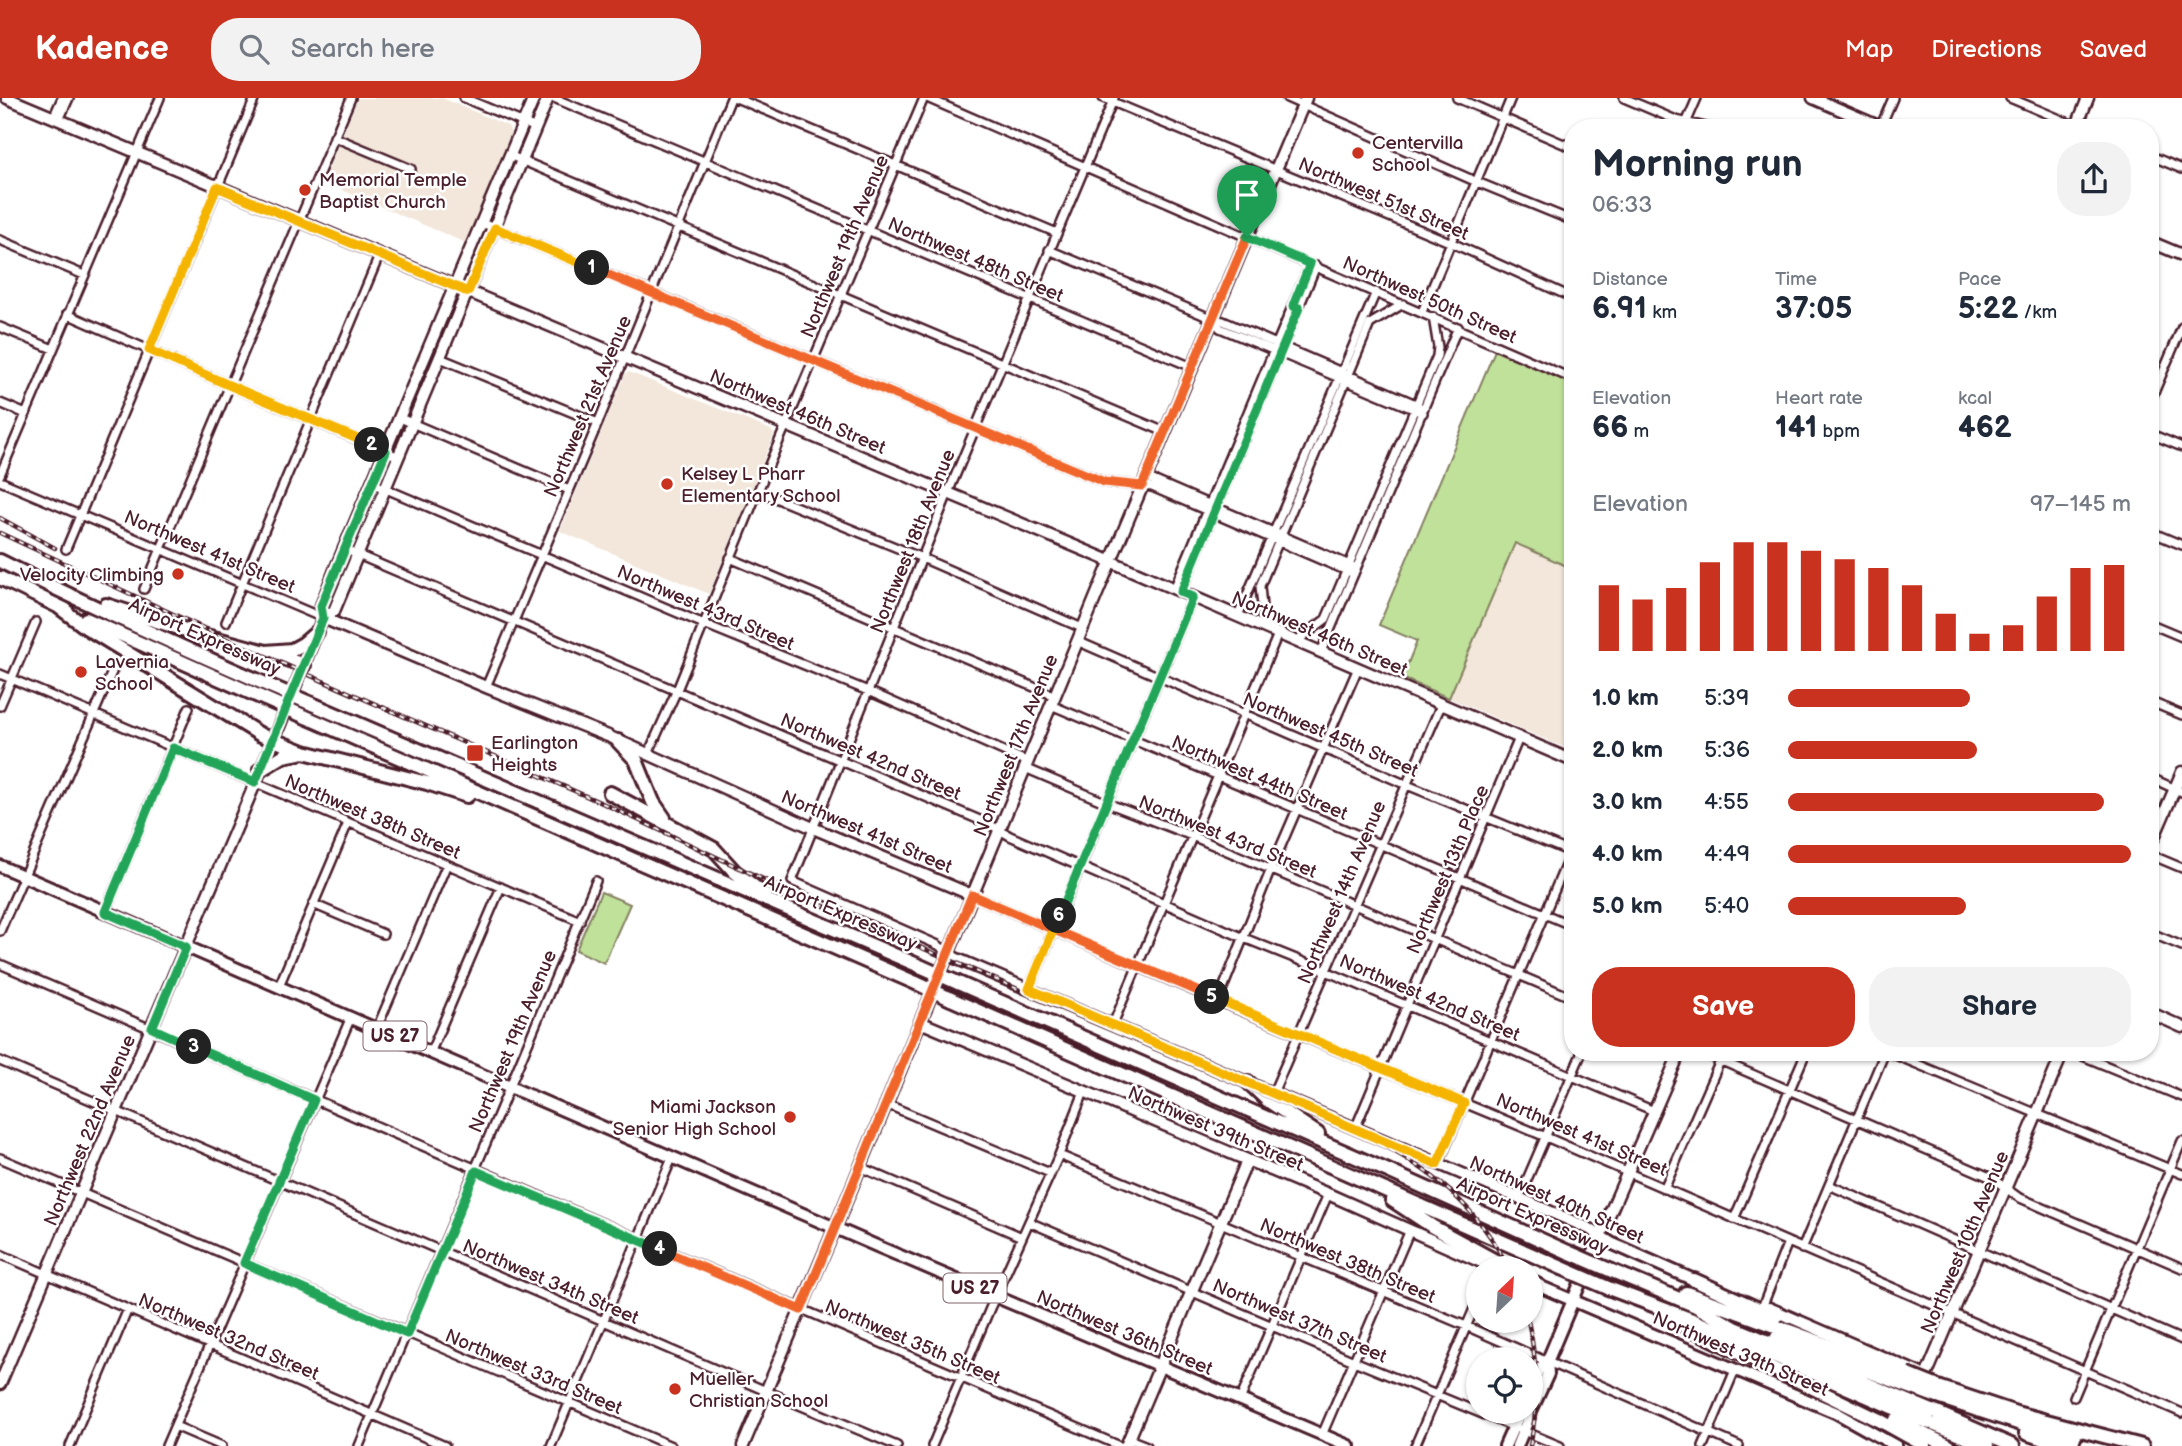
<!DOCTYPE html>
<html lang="en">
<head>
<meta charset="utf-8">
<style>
	:root { --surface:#fff; --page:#f2f2f3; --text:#1f2937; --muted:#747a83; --accent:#c8321e }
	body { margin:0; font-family:"Balsamiq Sans",sans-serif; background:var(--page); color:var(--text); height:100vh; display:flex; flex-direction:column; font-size:26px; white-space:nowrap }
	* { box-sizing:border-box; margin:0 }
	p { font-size:23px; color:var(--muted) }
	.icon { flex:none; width:38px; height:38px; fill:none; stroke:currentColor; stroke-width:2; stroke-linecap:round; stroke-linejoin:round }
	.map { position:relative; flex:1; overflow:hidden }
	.panel { position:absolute; left:1564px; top:21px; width:595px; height:942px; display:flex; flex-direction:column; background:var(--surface); border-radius:28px; box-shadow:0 2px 5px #0004 }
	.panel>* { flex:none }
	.needle { width:46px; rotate:25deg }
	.buttons { position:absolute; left:1466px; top:1158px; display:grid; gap:14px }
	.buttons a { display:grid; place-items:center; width:77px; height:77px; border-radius:50%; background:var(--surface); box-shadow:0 2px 5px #0004; font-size:35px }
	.pin { position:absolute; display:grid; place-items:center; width:60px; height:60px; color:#fff; margin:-72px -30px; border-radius:50% 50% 50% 0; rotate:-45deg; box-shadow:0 0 7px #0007 }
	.pin .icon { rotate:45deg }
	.km { position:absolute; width:35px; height:35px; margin:-18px; border-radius:50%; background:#222; color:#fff; font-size:19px; line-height:35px; text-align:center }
	.round { display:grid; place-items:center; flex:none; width:74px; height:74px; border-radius:28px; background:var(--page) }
	.headline { display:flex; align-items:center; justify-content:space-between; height:119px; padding:0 28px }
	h1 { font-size:38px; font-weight:700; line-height:52px }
	.metrics { display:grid; grid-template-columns:repeat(3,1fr); gap:10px; height:119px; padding:7px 28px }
	.metrics div { display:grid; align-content:center }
	.metrics b { font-size:30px; font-weight:700 }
	.metrics small { font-size:19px; font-weight:400 }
	.metrics p { font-size:19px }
	.chart { height:196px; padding:14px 28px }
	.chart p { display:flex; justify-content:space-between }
	.chart svg { width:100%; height:126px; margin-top:7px; stroke:var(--accent); stroke-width:6 }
	.primary-button { display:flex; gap:14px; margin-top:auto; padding:14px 28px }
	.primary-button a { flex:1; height:80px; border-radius:28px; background:var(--accent); color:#fff; font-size:28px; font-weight:700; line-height:80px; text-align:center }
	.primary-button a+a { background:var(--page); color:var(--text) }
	ul { padding:0 28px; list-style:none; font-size:23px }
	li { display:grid; grid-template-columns:112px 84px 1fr; align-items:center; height:52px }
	li i { height:18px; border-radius:9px; background:var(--accent) }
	header { display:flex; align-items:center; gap:42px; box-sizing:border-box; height:98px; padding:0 35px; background:var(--accent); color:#fff }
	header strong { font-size:33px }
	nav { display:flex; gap:38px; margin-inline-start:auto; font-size:24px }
	.search { width:490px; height:63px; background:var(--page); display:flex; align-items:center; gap:18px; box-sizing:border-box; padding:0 24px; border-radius:28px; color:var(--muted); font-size:26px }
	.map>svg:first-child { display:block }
	.built { fill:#f2e7da }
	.green { fill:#c0e19a; stroke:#858062; stroke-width:2 }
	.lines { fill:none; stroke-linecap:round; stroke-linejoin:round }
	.street-casing { stroke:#4a1f2b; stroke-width:12 }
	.secondary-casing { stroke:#4a1f2b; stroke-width:15 }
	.primary-casing { stroke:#4a1f2b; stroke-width:16 }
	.highway-casing { stroke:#4a1f2b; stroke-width:18 }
	.street { stroke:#fff; stroke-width:7 }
	.secondary { stroke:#fff; stroke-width:10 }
	.primary { stroke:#fff; stroke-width:10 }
	.highway { stroke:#fff; stroke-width:12 }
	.rail-casing { stroke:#4a1f2b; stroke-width:4.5 }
	.rail { stroke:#fff; stroke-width:2; stroke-dasharray:5; stroke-linecap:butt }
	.highway-bridge-casing { stroke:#4a1f2b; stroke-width:18; stroke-linecap:butt }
	.highway-bridge { stroke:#fff; stroke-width:12 }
	.split-1-casing { stroke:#fff; stroke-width:14 }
	.split-2-casing { stroke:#fff; stroke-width:14 }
	.split-3-casing { stroke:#fff; stroke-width:14 }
	.split-4-casing { stroke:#fff; stroke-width:14 }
	.split-5-casing { stroke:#fff; stroke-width:14 }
	.split-6-casing { stroke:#fff; stroke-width:14 }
	.split-7-casing { stroke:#fff; stroke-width:14 }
	.split-1 { stroke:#f0652b; stroke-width:9 }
	.split-2 { stroke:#f5b400; stroke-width:9 }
	.split-3 { stroke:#22a559; stroke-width:9 }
	.split-4 { stroke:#22a559; stroke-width:9 }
	.split-5 { stroke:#f0652b; stroke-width:9 }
	.split-6 { stroke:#f5b400; stroke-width:9 }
	.split-7 { stroke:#22a559; stroke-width:9 }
	.poi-dot { fill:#c8321e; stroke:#fff; stroke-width:2.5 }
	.labels { text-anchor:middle; stroke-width:5; stroke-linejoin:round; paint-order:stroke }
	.shield { fill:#fff; stroke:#80626b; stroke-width:2 }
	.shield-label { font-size:18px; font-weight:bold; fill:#4a1f2b }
	.poi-label { font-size:19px; fill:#4a1f2b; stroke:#fff; text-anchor:start }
	.street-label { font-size:19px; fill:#4a1f2b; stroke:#fff }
</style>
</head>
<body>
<header>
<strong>Kadence</strong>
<div class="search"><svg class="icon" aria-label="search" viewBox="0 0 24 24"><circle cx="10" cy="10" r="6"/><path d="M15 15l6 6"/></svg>Search here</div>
<nav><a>Map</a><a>Directions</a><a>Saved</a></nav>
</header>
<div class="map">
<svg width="2182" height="1348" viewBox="0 0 2182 1348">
	<rect width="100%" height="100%" fill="#fff"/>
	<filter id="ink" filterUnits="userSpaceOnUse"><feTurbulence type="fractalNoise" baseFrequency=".0143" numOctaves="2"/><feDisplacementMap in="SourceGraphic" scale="14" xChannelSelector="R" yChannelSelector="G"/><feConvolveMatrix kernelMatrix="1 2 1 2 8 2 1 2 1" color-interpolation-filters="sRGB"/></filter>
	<g filter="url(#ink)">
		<path class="built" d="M 358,0 L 442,0 L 508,28 L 510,32 L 510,37 L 466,145 L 323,84 Z
			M 629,274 L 771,332 L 774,336 L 709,496 L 560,433 L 626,275 Z
			M 1515,445 L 1573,471 L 1573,653 L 1449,600 Z"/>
		<path class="green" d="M 1495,252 L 1573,286 L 1573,471 L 1515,445 L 1449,600 L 1402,580 L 1417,543 L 1379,527 Z
			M 601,794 L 630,806 L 604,865 L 576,852 Z"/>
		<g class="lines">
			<defs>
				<path id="street" d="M 464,0 L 536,30
					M 554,0 L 1192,269
					M 736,0 L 1057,135
					M 927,0 L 1573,281
					M 1103,0 L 1452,145 L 1573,200
					M 1287,0 L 1477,84 L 1573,123
					M 1457,0 L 1573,50
					M 1624,0 L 1676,22 L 1710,30
					M 2010,0 L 2081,30
					M 53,20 L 62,0
					M 59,22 L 69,0
					M 1684,30 L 1697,0
					M 1880,30 L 1893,0
					M 334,39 L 411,71
					M 509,57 L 1165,334
					M 2151,58 L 2182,71
					M 482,125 L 651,194 L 1104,384 L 1152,389 L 1354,476
					M 0,142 L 84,177
					M 1049,152 L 1201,216 L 1212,221 L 1220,230 L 1423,315
					M 1422,214 L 1511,0
					M 67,216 L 231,288 L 399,359
					M 1213,221 L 1223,223 L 1418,307
					M 0,229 L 53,251
					M 440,260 L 598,325
					M 2151,302 L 2182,229
					M 0,305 L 26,316
					M 400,320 L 569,392
					M 2151,336 L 2182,349
					M 0,377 L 160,0
					M 1146,379 L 1352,468
					M 0,383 L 323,520
					M 372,385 L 704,526 L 868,593 L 1028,664
					M 758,393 L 922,460 L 1082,530
					M 2151,434 L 2182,447
					M 66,451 L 255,0
					M 344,451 L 989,726 L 1010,738 L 1244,840 L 1326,873 L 1654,1013
					M 730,460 L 1055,598
					M 144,491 L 351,0
					M 1174,491 L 1310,166
					M 1181,494 L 1316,168
					M 1238,518 L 1376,194
					M 226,524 L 379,158
					M 2151,526 L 2182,539
					M 1264,530 L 1260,488 L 1370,226 L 1403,206
					M 1077,543 L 1407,687 L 1573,755
					M 1296,544 L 1326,521 L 1329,514 L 1437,258 L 1438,249 L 1433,219
					M 1321,554 L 1458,229
					M 0,576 L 580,823
					M 486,589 L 598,325 L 731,0
					M 2151,604 L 2182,617
					M 1051,607 L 1573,828
					M 0,608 L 36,524
					M 648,656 L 677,592 L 758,393 L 924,0
					M 1025,670 L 1107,705 L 1192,738 L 1573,900
					M 2151,680 L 2182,694
					M 2151,757 L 2182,770
					M 972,797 L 1218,903 L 1546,1039 L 2182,1315
					M 313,806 L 383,836
					M 105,814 L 189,610
					M 0,833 L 115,567
					M 2151,835 L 2182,848
					M 949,855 L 938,847 L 792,783 L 948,395 L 1114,0
					M 0,866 C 374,1024 745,1190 1120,1348
					M 279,888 L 348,725
					M 1029,891 L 1193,499
					M 1218,903 L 1271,771 L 1358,570
					M 1113,926 L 1278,536
					M 377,930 L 447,766
					M 431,953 L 501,789
					M 1701,954 L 1992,1080 L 2018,1099 L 2182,1170
					M 1888,954 L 2182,1076
					M 2073,954 L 2182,999
					M 0,963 L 766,1293 L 897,1348
					M 1273,995 L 1441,607
					M 886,1006 L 1050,1075
					M 1355,1031 L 1519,640
					M 1059,1057 L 1466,1228 L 1739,1348
					M 0,1060 L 671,1348
					M 1438,1067 L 1573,749
					M 860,1069 L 1022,1139
					M 1829,1087 L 2182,1242
					M 1664,1091 L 1724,954
					M 1519,1100 L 1582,954
					M 1734,1121 L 1806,954
					M 1029,1124 L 1354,1263 L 1560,1348
					M 1802,1151 L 1885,954
					M 0,1156 L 445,1348
					M 1763,1207 L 1788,1144
					M 2074,1299 L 2182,1043
					M 1240,1302 L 1328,1096
					M 175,1328 L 222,1348
					M 1322,1337 L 1410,1132
					M 1129,1341 L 1147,1348
					M 70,1348 L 128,1211
					M 166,1348 L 351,919
					M 359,1348 L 596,783
					M 551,1348 L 672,1060
					M 932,1348 L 991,1208 L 1059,1057 L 1084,994
					M 1415,1348 L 1479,1199
					M 1703,1348 L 1735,1272"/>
				<path id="secondary" d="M 7,0 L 1110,463 L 1573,663
					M 1813,0 L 1883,30
					M 2076,30 L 2088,0
					M 2151,144 L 2182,157
					M 323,520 L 486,589 L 608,638 L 813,730 L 972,797
					M 323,520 L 321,508 L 335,472 L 534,0
					M 2151,746 L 2182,674
					M 949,855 L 955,860 L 1519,1100 L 1590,1131 L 1600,1138 L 1680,954
					M 2151,915 L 2182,929
					M 920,924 L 1328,1096 L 1497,1171
					M 1769,1210 L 1919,1275
					M 0,1286 L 274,641 L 317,534 L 323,520 L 334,513 L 548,0
					M 1912,1311 L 2063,954
					M 743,1348 L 835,1130 L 1099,491 L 1306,0
					M 1126,1348 L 1247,1063"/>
				<path id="primary" d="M 0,768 L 879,1149 L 1349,1348
					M 1539,1188 L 1837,1315 L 1896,1348
					M 1531,1288 L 1539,1271 L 1547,1264
					M 1531,1313 L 1548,1276 L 1547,1264 L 1600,1138 L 1611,1145 L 1694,1182
					M 1505,1348 L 1520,1314
					M 1517,1348 L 1531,1314"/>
				<path id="highway" d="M 0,463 C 89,508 179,548 270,588
					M 0,480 L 66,512
					M 106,507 L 195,535 L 266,554 L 292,552 L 303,546 L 317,534
					M 59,509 L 87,530 L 261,637 L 304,654 L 427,685 L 467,698
					M 86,521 L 265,601
					M 274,557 L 304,567
					M 312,606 L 922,869
					M 306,619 L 916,885
					M 618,643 L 636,662 L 653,704 L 664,720
					M 260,672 L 283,658 L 304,654
					M 610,695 L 714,751 L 735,774 L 765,797
					M 958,885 L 1388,1073 L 1568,1154
					M 951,901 L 1562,1170
					M 1248,984 L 1267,1002 L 1318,1036
					M 1392,1102 L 1433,1129 L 1510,1171
					M 1612,1173 L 1696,1208 L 1735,1230 L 1896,1298
					M 1694,1182 L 1776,1219
					M 1531,1184 L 1539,1188
					M 1608,1190 L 1690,1221 L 1892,1309
					M 1686,1195 L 1906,1276
					M 1671,1221 L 1879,1322
					M 1777,1239 L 1902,1286
					M 1941,1290 L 2016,1315 L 2142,1348
					M 1938,1299 L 2024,1327 L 2074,1340
					M 1937,1315 L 2013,1348
					M 1930,1325 L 1987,1348
					M 2026,1335 L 2064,1348
					M 1928,1338 L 1949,1348"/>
			</defs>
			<use href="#street" class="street-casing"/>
			<use href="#secondary" class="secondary-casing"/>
			<use href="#primary" class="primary-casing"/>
			<use href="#highway" class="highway-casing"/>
			<use href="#street" class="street"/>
			<use href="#secondary" class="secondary"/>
			<use href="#primary" class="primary"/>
			<use href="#highway" class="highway"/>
			<defs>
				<path id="rail" d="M 0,420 L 55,450
					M 0,435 L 229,542 L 602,705 L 782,790 L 1384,1048 C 1438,1076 1482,1116 1509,1171
					M 1528,1223 C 1538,1265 1539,1306 1530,1348"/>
			</defs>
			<use href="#rail" class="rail-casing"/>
			<use href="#rail" class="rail"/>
			<defs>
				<path id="highway-bridge" d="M 270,588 L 312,606
					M 265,601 L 306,619
					M 922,869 L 958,885
					M 916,885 L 951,901
					M 1568,1154 L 1612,1173
					M 1562,1170 L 1608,1190
					M 1906,1276 L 1941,1290
					M 1902,1286 L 1938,1299
					M 1896,1298 L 1937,1315
					M 1892,1309 L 1930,1325
					M 1879,1322 L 1924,1347
					M 1896,1322 L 1928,1338"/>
			</defs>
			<use href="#highway-bridge" class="highway-bridge-casing"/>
			<use href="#highway-bridge" class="highway-bridge"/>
		</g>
	</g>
	<g class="lines" filter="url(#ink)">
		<defs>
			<path id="split-1" d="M 592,170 L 1104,384 L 1142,388 L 1247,139"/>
			<path id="split-2" d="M 372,347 L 231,288 L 149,252 L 217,89 L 468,194 L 495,130 L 592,170"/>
			<path id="split-3" d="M 194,949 L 152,930 L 186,849 L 105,814 L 173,650 L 255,684 L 323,520 L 321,508 L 386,353 L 372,347"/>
			<path id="split-4" d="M 194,949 L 314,1002 L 244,1165 L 407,1236 L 476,1073 L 660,1151"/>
			<path id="split-5" d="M 660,1151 L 801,1212 L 972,797 L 1212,899"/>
			<path id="split-6" d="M 1059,818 L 1029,891 L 1437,1066 L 1464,1005 L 1212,899"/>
			<path id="split-7" d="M 1059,818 L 1193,499 L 1181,494 L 1299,210 L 1293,208 L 1310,166 L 1247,139"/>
		</defs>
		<use href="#split-1" class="split-1-casing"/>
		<use href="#split-2" class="split-2-casing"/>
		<use href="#split-3" class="split-3-casing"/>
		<use href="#split-4" class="split-4-casing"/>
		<use href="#split-5" class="split-5-casing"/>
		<use href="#split-6" class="split-6-casing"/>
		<use href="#split-7" class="split-7-casing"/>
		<use href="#split-1" class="split-1"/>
		<use href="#split-2" class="split-2"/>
		<use href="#split-3" class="split-3"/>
		<use href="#split-4" class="split-4"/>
		<use href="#split-5" class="split-5"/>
		<use href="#split-6" class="split-6"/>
		<use href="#split-7" class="split-7"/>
	</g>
	<g class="poi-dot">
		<circle cx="1358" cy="55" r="7"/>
		<circle cx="305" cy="92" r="7"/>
		<circle cx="667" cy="386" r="7"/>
		<circle cx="178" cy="476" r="7"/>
		<circle cx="81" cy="574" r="7"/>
		<rect x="466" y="646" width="18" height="18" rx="3.5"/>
		<circle cx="790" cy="1019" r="7"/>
		<circle cx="675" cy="1291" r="7"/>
	</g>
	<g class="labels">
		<g class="shield">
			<rect x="363.5" y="923.5" width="63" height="29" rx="5"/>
			<rect x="943.5" y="1175.5" width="63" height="29" rx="5"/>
		</g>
		<g class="shield-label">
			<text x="395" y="944">US 27</text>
			<text x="975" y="1196">US 27</text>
		</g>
		<g class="poi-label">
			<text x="1372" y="51">Centervilla<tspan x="1372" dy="22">School</tspan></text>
			<text x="319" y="88">Memorial Temple<tspan x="319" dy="22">Baptist Church</tspan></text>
			<text x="681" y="382">Kelsey L Pharr<tspan x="681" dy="22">Elementary School</tspan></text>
			<text x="164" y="483" text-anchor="end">Velocity Climbing</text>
			<text x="95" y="570">Lavernia<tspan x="95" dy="22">School</tspan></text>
			<text x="491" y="651">Earlington<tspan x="491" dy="22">Heights</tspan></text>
			<text x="776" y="1015" text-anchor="end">Miami Jackson<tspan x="776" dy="22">Senior High School</tspan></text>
			<text x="689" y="1287">Mueller<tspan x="689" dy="22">Christian School</tspan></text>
		</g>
		<g class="street-label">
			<text transform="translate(1384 100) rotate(23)" y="7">Northwest 51st Street</text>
			<text transform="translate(844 148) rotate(-67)" y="7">Northwest 19th Avenue</text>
			<text transform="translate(976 161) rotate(23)" y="7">Northwest 48th Street</text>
			<text transform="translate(1430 201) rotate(24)" y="7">Northwest 50th Street</text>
			<text transform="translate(587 308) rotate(-67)" y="7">Northwest 21st Avenue</text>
			<text transform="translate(798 313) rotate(23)" y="7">Northwest 46th Street</text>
			<text transform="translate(912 443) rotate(-68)" y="7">Northwest 18th Avenue</text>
			<text transform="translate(210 453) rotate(23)" y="7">Northwest 41st Street</text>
			<text transform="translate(706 509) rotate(23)" y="7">Northwest 43rd Street</text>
			<text transform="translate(1320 535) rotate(23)" y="7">Northwest 46th Street</text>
			<text transform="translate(205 538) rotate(24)" y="7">Airport Expressway</text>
			<text transform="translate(1331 636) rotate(23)" y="7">Northwest 45th Street</text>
			<text transform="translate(1015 647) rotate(-68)" y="7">Northwest 17th Avenue</text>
			<text transform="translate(871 658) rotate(23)" y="7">Northwest 42nd Street</text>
			<text transform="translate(1260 679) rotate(23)" y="7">Northwest 44th Street</text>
			<text transform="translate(373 718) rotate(23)" y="7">Northwest 38th Street</text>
			<text transform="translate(867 733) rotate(23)" y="7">Northwest 41st Street</text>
			<text transform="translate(1228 738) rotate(22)" y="7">Northwest 43rd Street</text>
			<text transform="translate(1447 771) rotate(-67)" y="7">Northwest 13th Place</text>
			<text transform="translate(1341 794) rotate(-67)" y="7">Northwest 14th Avenue</text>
			<text transform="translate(841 814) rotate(23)" y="7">Airport Expressway</text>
			<text transform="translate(1430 899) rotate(23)" y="7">Northwest 42nd Street</text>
			<text transform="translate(512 943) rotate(-67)" y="7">Northwest 19th Avenue</text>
			<text transform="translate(1216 1030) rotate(23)" y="7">Northwest 39th Street</text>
			<text transform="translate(89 1032) rotate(-67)" y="7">Northwest 22nd Avenue</text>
			<text transform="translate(1582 1036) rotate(23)" y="7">Northwest 41st Street</text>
			<text transform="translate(1557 1101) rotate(24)" y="7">Northwest 40th Street</text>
			<text transform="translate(1533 1117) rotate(24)" y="7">Airport Expressway</text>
			<text transform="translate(1964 1144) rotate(-67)" y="7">Northwest 10th Avenue</text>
			<text transform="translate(1348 1162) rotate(23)" y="7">Northwest 38th Street</text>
			<text transform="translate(551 1183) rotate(23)" y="7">Northwest 34th Street</text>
			<text transform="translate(1300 1222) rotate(23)" y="7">Northwest 37th Street</text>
			<text transform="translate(1125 1234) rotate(23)" y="7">Northwest 36th Street</text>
			<text transform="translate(229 1238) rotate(23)" y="7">Northwest 32nd Street</text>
			<text transform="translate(913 1243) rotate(23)" y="7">Northwest 35th Street</text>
			<text transform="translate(1741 1255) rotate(23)" y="7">Northwest 39th Street</text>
			<text transform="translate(534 1273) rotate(23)" y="7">Northwest 33rd Street</text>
		</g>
	</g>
</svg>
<div class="buttons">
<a><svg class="needle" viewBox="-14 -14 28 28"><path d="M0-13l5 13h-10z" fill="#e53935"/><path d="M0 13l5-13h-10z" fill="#747a83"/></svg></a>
<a><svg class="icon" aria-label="locate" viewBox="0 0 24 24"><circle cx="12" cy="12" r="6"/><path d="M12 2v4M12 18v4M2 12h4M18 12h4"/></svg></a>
</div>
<div class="pin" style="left:1247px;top:139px;background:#1e9e55"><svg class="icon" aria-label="arrive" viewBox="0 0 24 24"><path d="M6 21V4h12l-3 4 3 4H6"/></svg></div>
<b class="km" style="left:592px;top:170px">1</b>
<b class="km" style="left:372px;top:347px">2</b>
<b class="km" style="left:194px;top:949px">3</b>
<b class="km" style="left:660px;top:1151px">4</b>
<b class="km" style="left:1212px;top:899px">5</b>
<b class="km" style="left:1059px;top:818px">6</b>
<section class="panel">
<div class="headline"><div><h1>Morning run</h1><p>06:33</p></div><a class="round"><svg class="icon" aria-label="share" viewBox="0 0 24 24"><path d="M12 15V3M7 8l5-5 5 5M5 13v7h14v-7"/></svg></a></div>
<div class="metrics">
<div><p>Distance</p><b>6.91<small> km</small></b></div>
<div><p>Time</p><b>37:05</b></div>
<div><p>Pace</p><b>5:22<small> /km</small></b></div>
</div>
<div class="metrics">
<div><p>Elevation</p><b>66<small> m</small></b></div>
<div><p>Heart rate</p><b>141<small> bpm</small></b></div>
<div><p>kcal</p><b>462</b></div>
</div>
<div class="chart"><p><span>Elevation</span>97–145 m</p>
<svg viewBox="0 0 160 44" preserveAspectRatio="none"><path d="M5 44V21M15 44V26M25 44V22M35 44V13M45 44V6M55 44V6M65 44V9M75 44V12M85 44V15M95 44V21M105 44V31M115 44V38M125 44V35M135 44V25M145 44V15M155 44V14"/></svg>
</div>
<ul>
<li><b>1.0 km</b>5:39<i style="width:53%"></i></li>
<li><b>2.0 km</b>5:36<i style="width:55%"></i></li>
<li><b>3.0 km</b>4:55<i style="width:92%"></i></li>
<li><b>4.0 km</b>4:49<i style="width:100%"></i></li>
<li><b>5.0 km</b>5:40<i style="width:52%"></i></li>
</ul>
<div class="primary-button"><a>Save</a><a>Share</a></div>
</section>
</div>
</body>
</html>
